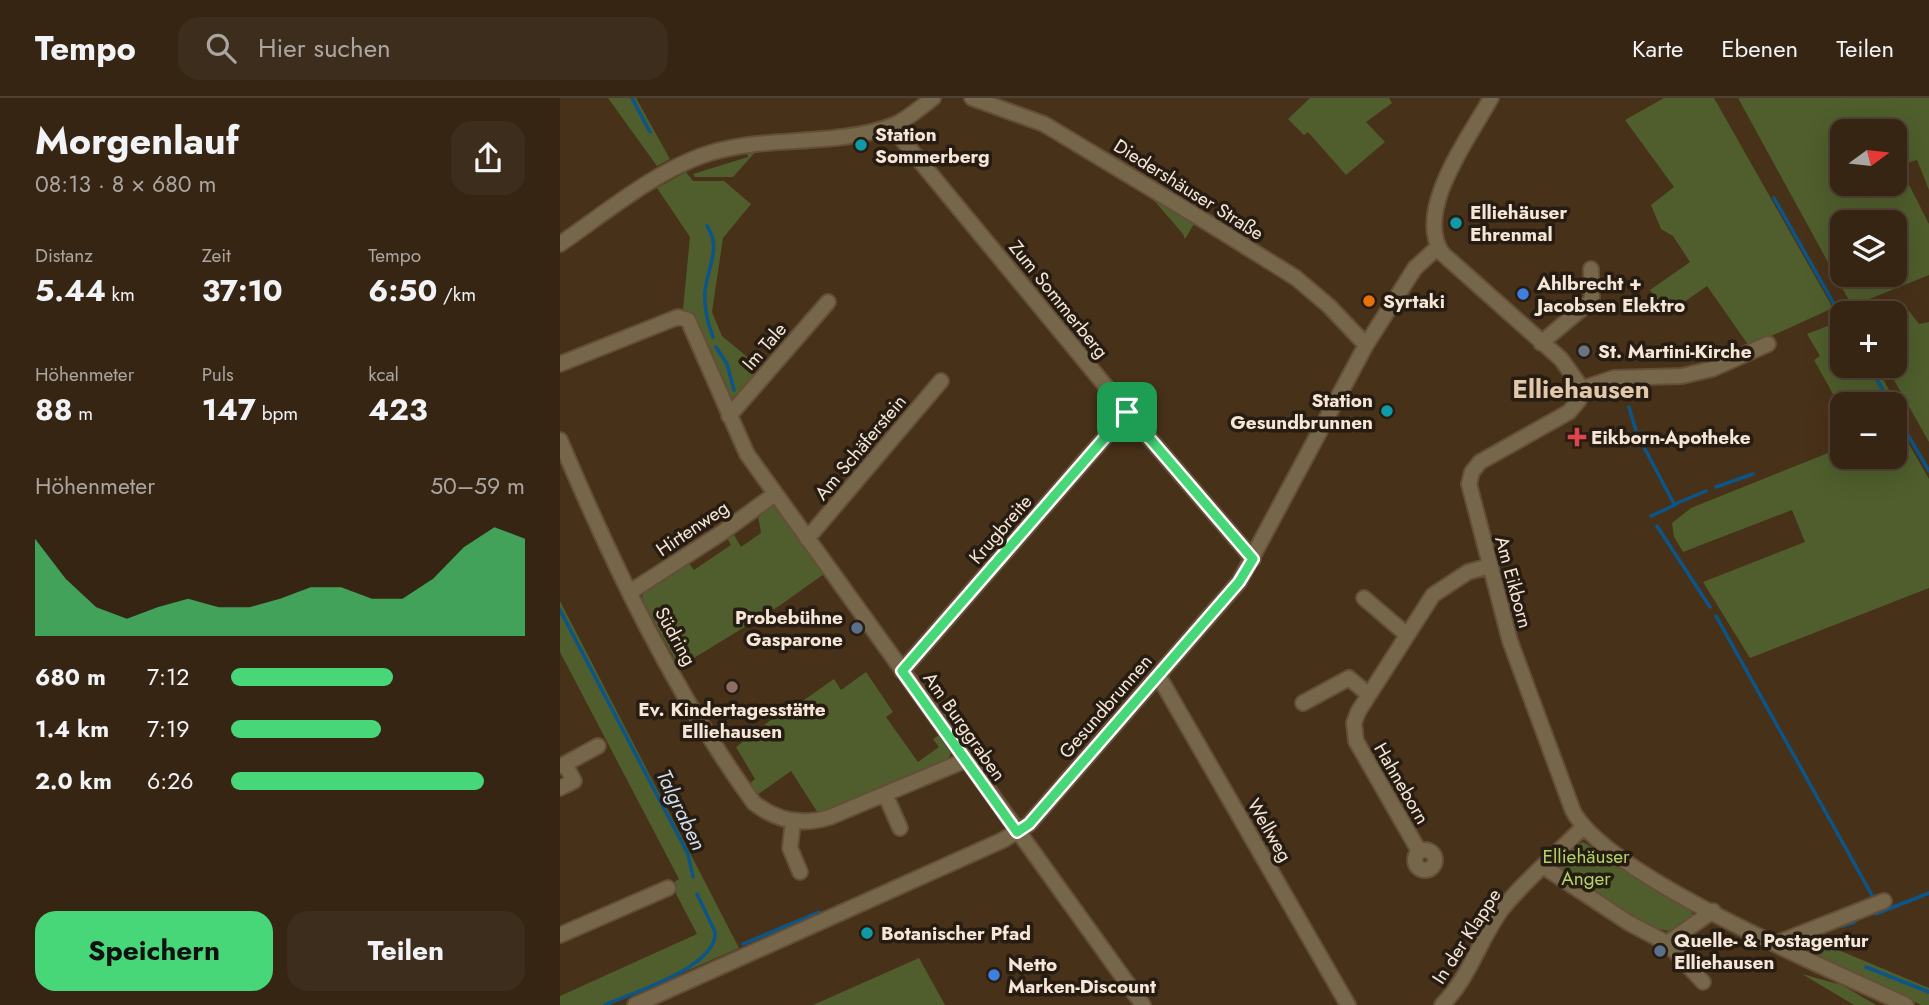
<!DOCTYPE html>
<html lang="de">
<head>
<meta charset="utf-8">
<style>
	:root { --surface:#362513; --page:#3d2d1c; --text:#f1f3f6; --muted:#aaa5a0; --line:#504233; --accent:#48d778 }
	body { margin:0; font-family:Jost,sans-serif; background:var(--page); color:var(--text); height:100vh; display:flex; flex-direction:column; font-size:26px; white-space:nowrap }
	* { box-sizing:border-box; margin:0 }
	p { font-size:23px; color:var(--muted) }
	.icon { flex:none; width:38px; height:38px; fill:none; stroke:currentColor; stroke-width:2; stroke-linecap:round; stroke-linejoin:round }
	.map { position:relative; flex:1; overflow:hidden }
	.side { display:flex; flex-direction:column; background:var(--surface); width:560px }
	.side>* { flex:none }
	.needle { width:46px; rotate:75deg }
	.fabs { position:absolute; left:1270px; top:21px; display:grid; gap:14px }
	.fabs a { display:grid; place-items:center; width:77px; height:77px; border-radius:14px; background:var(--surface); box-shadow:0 7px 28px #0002,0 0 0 2px var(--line); font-size:35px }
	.pin { position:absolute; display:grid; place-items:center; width:60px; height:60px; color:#fff; margin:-30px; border-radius:14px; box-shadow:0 4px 10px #0006 }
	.round { display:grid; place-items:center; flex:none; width:74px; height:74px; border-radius:21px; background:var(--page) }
	.overview { display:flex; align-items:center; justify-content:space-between; height:119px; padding:0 35px }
	h1 { font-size:38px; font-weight:700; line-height:52px }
	.stats { display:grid; grid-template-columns:repeat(3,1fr); gap:10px; height:119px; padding:7px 35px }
	.stats div { display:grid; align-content:center }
	.stats b { font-size:30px; font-weight:700 }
	.stats small { font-size:19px; font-weight:400 }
	.stats p { font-size:19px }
	.chart { height:196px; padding:14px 35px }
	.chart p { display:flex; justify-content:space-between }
	.chart svg { width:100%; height:126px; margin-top:7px; fill:var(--accent); opacity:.7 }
	.button { display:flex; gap:14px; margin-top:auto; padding:14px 35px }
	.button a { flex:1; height:80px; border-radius:21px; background:var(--accent); color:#111; font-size:28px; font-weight:700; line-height:80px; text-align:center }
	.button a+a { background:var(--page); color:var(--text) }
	ul { padding:0 35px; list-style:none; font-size:23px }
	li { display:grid; grid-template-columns:112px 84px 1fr; align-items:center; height:52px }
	li i { height:18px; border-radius:9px; background:var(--accent) }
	header { display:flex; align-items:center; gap:42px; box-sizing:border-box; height:98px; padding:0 35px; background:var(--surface); border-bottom:2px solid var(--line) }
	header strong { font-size:33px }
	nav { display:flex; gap:38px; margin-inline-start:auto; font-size:24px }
	.search { width:490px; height:63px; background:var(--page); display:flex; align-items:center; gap:18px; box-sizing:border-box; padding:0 24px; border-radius:21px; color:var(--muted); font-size:26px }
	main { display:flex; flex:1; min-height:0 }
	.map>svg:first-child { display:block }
	.green { fill:#4f5e2c; fill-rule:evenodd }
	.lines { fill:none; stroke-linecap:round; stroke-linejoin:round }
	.stream { stroke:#0c5588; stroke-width:3.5 }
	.minor-casing { stroke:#644e38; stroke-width:18 }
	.minor { stroke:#77674a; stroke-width:14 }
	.route-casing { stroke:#fff; stroke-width:14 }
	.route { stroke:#48d778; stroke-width:9 }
	.culture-dot { fill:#0f9aa8; stroke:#261c11; stroke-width:2.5 }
	.shop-dot { fill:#3f7fe0; stroke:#261c11; stroke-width:2.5 }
	.food-dot { fill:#e8710a; stroke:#261c11; stroke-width:2.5 }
	.worship-dot { fill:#6b7280; stroke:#261c11; stroke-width:2.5 }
	.health-dot { fill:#e0444e; stroke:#261c11; stroke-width:2.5 }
	.service-dot { fill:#5c6f8a; stroke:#261c11; stroke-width:2.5 }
	.education-dot { fill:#8d6e63; stroke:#261c11; stroke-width:2.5 }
	.labels { text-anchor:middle; stroke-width:7; stroke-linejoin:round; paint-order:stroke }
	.poi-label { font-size:19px; font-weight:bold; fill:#f5e6d8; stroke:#261c11; text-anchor:start }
	.street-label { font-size:19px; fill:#f5e6d8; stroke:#261c11 }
	.park-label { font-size:19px; fill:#b3d36b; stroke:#261c11 }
	.water-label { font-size:21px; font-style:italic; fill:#cedfee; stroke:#261c11 }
	.district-label { font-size:26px; font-weight:bold; fill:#e3c7ab; stroke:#261c11 }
</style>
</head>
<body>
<header>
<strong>Tempo</strong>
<div class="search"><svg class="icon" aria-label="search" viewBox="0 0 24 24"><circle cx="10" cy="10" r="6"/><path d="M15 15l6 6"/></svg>Hier suchen</div>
<nav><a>Karte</a><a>Ebenen</a><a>Teilen</a></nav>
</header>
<main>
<section class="side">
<div class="overview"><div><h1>Morgenlauf</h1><p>08:13 · 8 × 680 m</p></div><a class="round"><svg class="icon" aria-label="share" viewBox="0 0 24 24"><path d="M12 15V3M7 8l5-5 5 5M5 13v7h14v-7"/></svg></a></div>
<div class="stats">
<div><p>Distanz</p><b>5.44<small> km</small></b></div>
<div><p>Zeit</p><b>37:10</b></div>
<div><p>Tempo</p><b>6:50<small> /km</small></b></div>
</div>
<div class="stats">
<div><p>Höhenmeter</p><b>88<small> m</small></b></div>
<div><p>Puls</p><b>147<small> bpm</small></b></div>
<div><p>kcal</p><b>423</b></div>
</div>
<div class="chart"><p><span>Höhenmeter</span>50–59 m</p>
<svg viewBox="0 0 160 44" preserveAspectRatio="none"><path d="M0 44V10L10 24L20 34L30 38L40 34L50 31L60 34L70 34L80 31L90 27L100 27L110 31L120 31L130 24L140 13L150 6L160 10V44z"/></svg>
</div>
<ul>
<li><b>680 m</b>7:12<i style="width:55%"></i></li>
<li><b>1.4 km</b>7:19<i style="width:51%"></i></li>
<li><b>2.0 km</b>6:26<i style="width:86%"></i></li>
</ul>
<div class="button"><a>Speichern</a><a>Teilen</a></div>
</section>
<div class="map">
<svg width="1369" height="907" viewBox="0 0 1369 907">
	<rect width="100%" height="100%" fill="#483119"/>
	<path class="green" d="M 48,0 L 76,0 L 110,61 L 97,68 Z
		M 750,0 L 829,0 L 832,5 L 806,24 L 825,44 L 786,77 L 748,34 L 744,37 L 728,21 Z
		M 1104,0 L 1154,0 L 1273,210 L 1189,248 L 1147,188 L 1107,216 L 1090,192 L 1130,164 L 1113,138 L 1101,131 L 1091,107 L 1114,89 L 1065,22 Z
		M 1178,0 L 1369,0 L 1369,92 L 1357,62 L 1339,67 L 1369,126 L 1369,177 L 1292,208 ZM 1283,33 L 1335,33 L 1335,86 L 1283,86 ZM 1335,124 L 1335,177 L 1283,177 L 1283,124 Z
		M 198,51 L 173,79 L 135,79 L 133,76 L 188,59 L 187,52 Z
		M 126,74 L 133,83 L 164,83 L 191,106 L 163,140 L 152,214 L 162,238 L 203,272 L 175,302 L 169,299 L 135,218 L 123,211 L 130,139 L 97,90 Z
		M 592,100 L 634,126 L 625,141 L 623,136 Z
		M 1349,213 L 1359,226 L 1369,224 L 1369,344 L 1326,268 L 1335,268 L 1335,215 L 1314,215 Z
		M 1283,222 L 1283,268 L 1316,268 L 1340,312 L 1335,318 L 1335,306 L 1283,306 L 1283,314 L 1254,262 L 1260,258 L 1247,236 Z
		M 1338,327 L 1369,381 L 1369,490 L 1190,560 L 1143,484 L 1245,444 L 1232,412 L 1123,454 L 1114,439 L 1112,425 L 1131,410 L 1283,349 L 1283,359 L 1335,359 L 1335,328 Z
		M 213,406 L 264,476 L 219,508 L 119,569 L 82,501 L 83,495 L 129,465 L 134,472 L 171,447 L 167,440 L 173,435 L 181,449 L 201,435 L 198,417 Z
		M 0,503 L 179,850 L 49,907 L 0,907 L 0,898 L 137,836 L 111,786 L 119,781 L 0,554 Z
		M 306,574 L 333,614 L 326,619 L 358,664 L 379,649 L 373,641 L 379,637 L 391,655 L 389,660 L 258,715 L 231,673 L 197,697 L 189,686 L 195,681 L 176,649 L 225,611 L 227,614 L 274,581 L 281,592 Z
		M 1023,744 L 1132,812 L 1133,820 L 1108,833 L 1095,830 L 999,775 C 996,763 1012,749 1023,744 Z
		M 1245,838 L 1369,890 L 1369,907 L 1361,907 L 1241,850 L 1240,841 Z
		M 359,860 L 385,907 L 253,907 Z
		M 1242,876 L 1282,887 L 1316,907 L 1294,907 Z"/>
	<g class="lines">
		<path class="stream" d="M 72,0 L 90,34
			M 1214,100 L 1274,206
			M 147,128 C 162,151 147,169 145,194 C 144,210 147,224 153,239
			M 156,249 L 167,266 L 174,292
			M 1309,268 L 1331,306
			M 1069,309 L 1077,336 L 1113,404
			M 1341,325 L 1369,373
			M 1156,389 L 1193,376
			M 1115,406 L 1146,393
			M 1091,418 L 1115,407
			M 1097,428 L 1150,509
			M 0,512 L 128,756 L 133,779
			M 1156,518 L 1313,799
			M 1316,816 L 1369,795
			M 1283,828 L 1295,824
			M 183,846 L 259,814
			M 1306,869 L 1369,894
			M 45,907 C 72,895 158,869 155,834 L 137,796"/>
		<defs>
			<path id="minor" d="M 412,0 L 484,26 L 648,125 L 736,180 L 769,208 L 806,247
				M 931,0 C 911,37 852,114 883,156 L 1001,261 L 1021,289 L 1019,302 L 1009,314 L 920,364 L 912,374 L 909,386 L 950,543 L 1013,713 C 1049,780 1271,871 1346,907
				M 331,28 L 567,314 L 693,461
				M 0,146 C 45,115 98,71 150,55 C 208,37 278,49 334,27 C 348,21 361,9 373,0
				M 981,245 L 1032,202 L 1031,171
				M 0,266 L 118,219 L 128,222 L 187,356 L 583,907
				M 1021,291 L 1054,280 L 1122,278 L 1152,271 L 1208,246
				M 169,318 L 268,204
				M 0,342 C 53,467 114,595 194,705 C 217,723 242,728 270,719 L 406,662
				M 247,441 L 381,283
				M 70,494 L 163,434 L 215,396
				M 804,500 L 847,537
				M 342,573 L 567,314
				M 598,577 L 788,907
				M 743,605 L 789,580 L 809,597
				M 5,666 L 38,648
				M 0,668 L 5,666 L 14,683 L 0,690
				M 325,696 L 340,730
				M 233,724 L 230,750 L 240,774
				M855 762a10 10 0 1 1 20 0a10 10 0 1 1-20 0Z
				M 859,753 L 796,643 L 794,625 L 798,614 L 873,497 L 908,474 L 930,468
				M 984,769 L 1069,825 L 1107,845 L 1153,813
				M 0,837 L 108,790
				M 1107,845 L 1143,884
				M 1217,845 L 1324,803
				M 75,907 L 443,742 L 469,726 L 679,484 L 806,247 L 855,170 L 878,149
				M 882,907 C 910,879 919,842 942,811 C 965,782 996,757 1022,730"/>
		</defs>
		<use href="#minor" class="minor-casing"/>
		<use href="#minor" class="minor"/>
	</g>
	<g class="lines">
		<defs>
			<path id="route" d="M 567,314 L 693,461 L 679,484 L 469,726 L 457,734 L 342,573 Z"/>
		</defs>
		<use href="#route" class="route-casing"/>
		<use href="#route" class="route"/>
	</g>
	<g class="culture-dot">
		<circle cx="301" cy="47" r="7"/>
		<circle cx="896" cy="125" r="7"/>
		<circle cx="827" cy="313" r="7"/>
		<circle cx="307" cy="835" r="7"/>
	</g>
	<g class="shop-dot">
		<circle cx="963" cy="196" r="7"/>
		<circle cx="434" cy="877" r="7"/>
	</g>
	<circle class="food-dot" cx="809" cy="203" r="7"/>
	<circle class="worship-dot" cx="1024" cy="253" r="7"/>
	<path class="health-dot" d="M1013.5 328.5h7v7h7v7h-7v7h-7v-7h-7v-7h7z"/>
	<g class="service-dot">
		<circle cx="297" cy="530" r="7"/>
		<circle cx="1100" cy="853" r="7"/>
	</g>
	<circle class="education-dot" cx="172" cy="589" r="7"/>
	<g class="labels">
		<g class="poi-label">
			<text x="315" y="43">Station<tspan x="315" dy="22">Sommerberg</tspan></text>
			<text x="910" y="121">Elliehäuser<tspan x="910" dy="22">Ehrenmal</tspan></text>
			<text x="977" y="192">Ahlbrecht +<tspan x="977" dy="22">Jacobsen Elektro</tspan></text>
			<text x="823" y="210">Syrtaki</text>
			<text x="1038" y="260">St. Martini-Kirche</text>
			<text x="813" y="309" text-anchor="end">Station<tspan x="813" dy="22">Gesundbrunnen</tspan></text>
			<text x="1031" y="346">Eikborn-Apotheke</text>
			<text x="283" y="526" text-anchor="end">Probebühne<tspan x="283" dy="22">Gasparone</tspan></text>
			<text x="172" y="618" text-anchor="middle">Ev. Kindertagesstätte<tspan x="172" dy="22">Elliehausen</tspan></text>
			<text x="321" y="842">Botanischer Pfad</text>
			<text x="1114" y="849">Quelle- &amp; Postagentur<tspan x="1114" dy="22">Elliehausen</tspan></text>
			<text x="448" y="873">Netto<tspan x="448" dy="22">Marken-Discount</tspan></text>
		</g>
		<g class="street-label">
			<text transform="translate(629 91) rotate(32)" y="7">Diedershäuser Straße</text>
			<text transform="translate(499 201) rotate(51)" y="7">Zum Sommerberg</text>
			<text transform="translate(204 248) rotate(-49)" y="7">Im Tale</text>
			<text transform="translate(300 349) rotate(-50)" y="7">Am Schäferstein</text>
			<text transform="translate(132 430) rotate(-34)" y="7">Hirtenweg</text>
			<text transform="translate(440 431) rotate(-49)" y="7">Krugbreite</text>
			<text transform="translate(954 484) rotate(75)" y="7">Am Eikborn</text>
			<text transform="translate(116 538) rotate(61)" y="7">Südring</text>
			<text transform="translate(545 608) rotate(-49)" y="7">Gesundbrunnen</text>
			<text transform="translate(405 628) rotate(55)" y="7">Am Burggraben</text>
			<text transform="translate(842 685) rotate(60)" y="7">Hahneborn</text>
			<text transform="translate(710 732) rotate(60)" y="7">Wellweg</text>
			<text transform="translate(906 838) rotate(-57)" y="7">In der Klappe</text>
		</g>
		<g class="park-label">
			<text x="1026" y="765">Elliehäuser<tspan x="1026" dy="22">Anger</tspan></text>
		</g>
		<g class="water-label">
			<text transform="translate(121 712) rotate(64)" y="7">Talgraben</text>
		</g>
		<g class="district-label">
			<text x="1021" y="300">Elliehausen</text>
		</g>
	</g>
</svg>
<div class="fabs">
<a><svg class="needle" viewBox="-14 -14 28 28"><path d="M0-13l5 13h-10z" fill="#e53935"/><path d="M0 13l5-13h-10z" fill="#aaa5a0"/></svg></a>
<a><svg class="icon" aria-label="layers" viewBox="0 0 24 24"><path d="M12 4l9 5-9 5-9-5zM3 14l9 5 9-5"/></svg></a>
<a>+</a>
<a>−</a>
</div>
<div class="pin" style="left:567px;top:314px;background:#1e9e55"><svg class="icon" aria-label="arrive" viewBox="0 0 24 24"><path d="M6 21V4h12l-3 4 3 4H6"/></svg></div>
</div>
</main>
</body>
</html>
